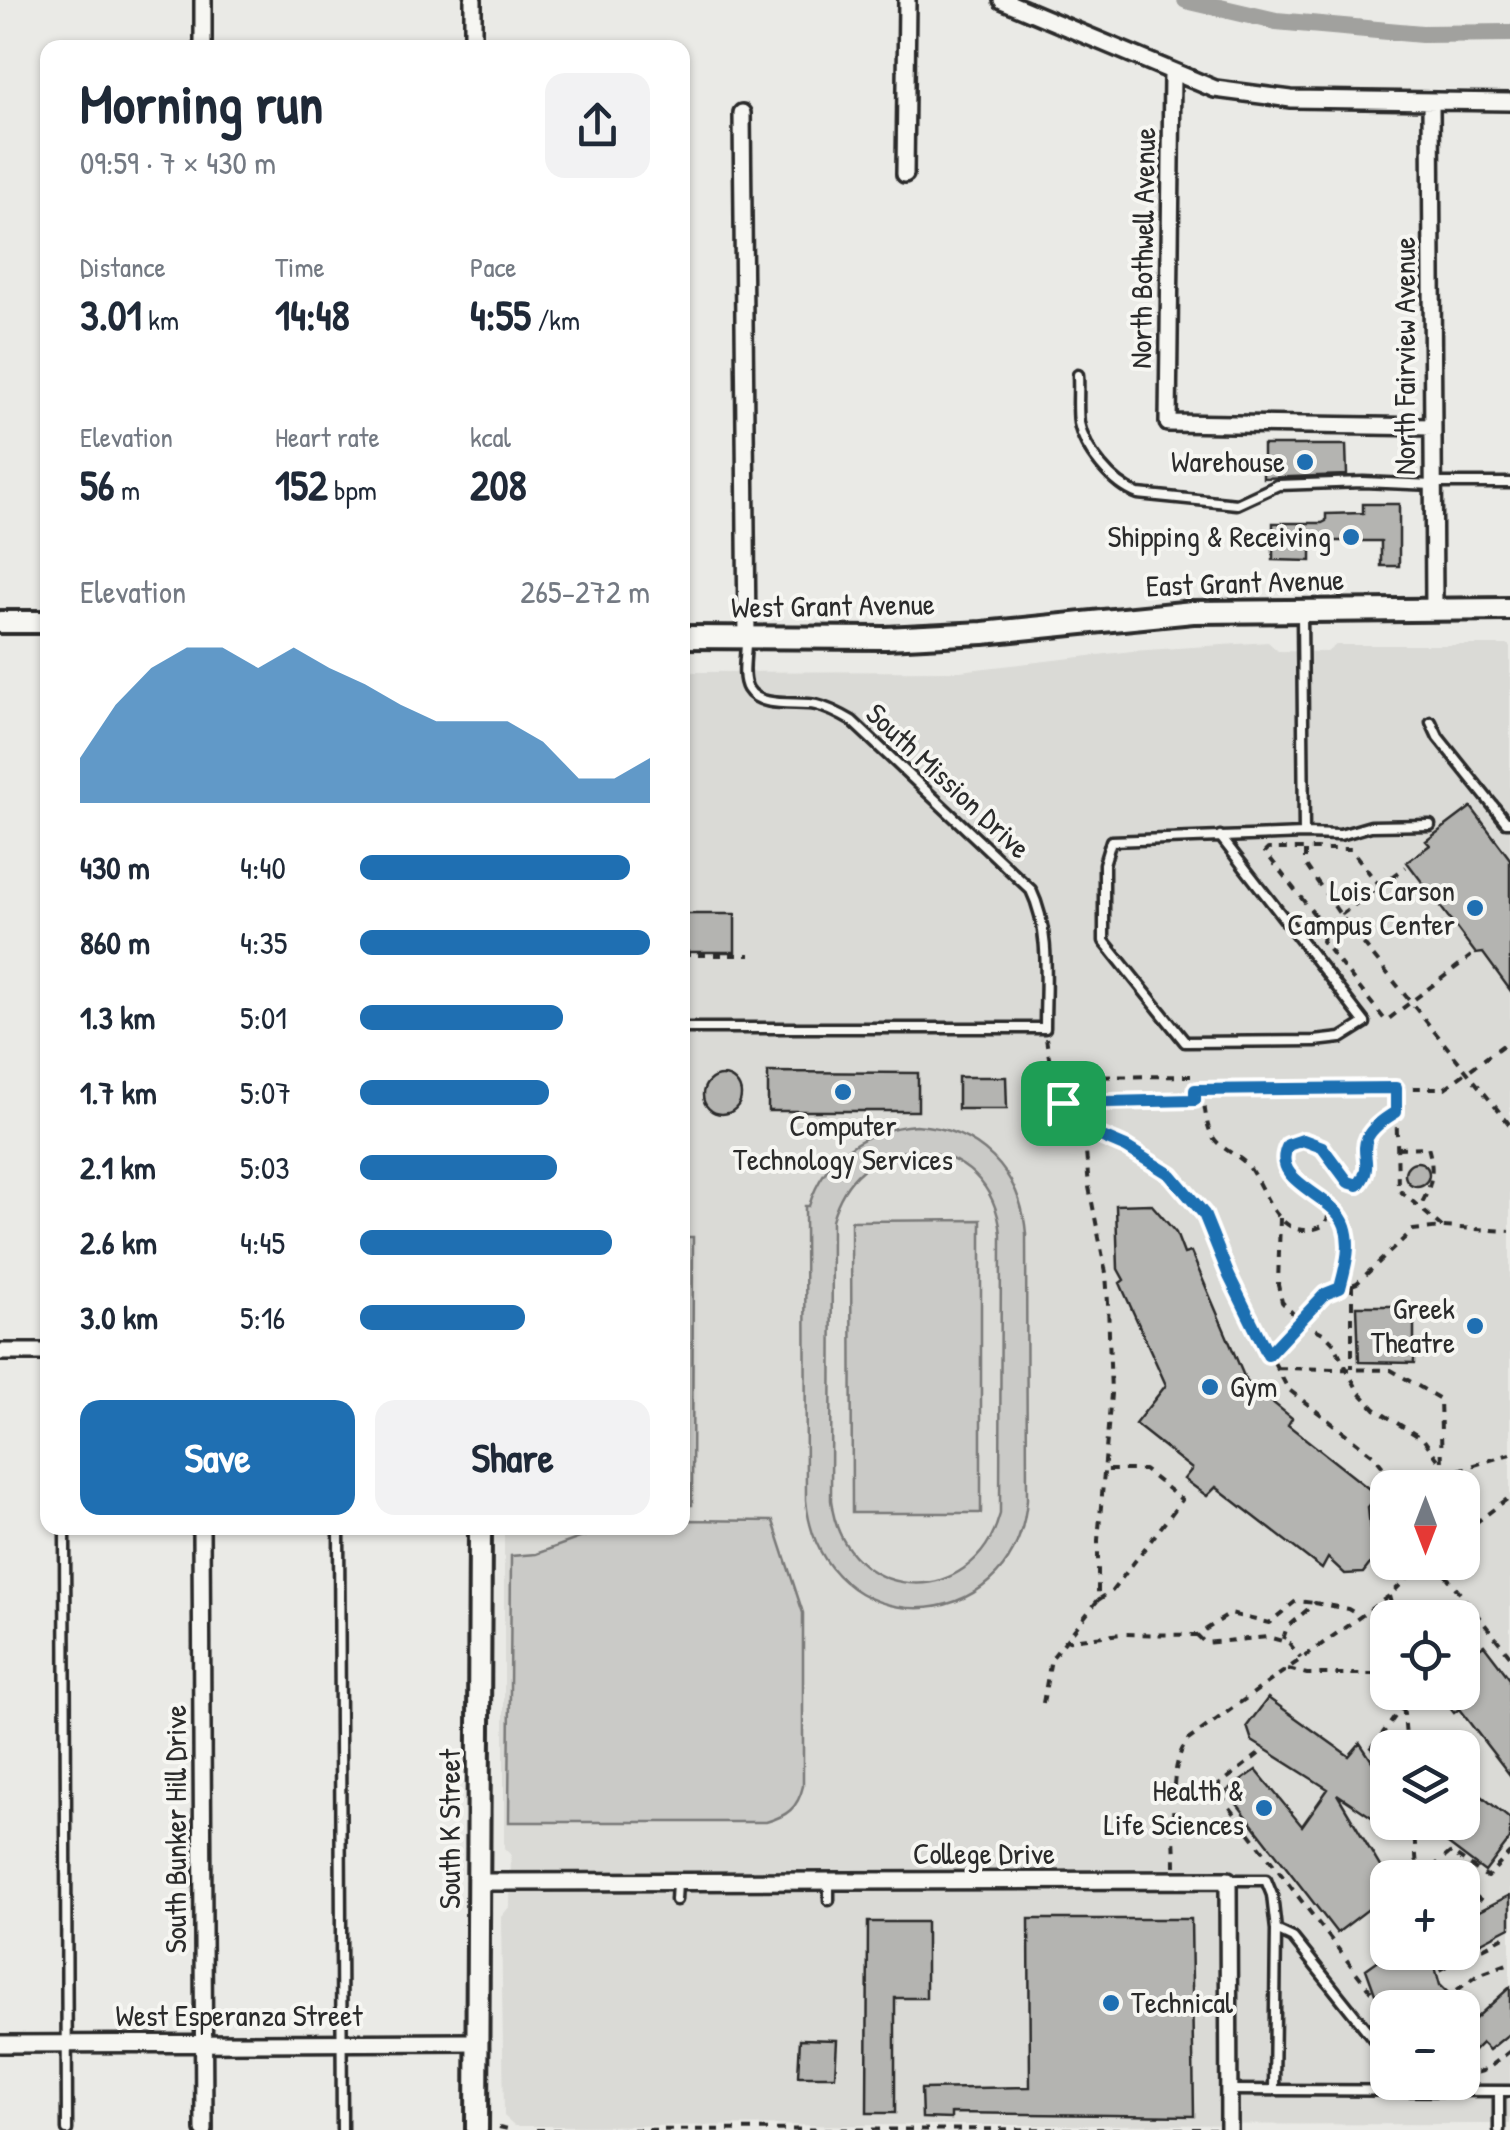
<!DOCTYPE html>
<html lang="en">
<head>
<meta charset="utf-8">
<style>
	:root { --surface:#fff; --page:#f2f2f3; --text:#1f2937; --muted:#747a83; --accent:#1f6fb2 }
	body { margin:0; font-family:"Patrick Hand",sans-serif; background:var(--page); color:var(--text); height:100vh; display:flex; flex-direction:column; font-size:38px; white-space:nowrap }
	* { box-sizing:border-box; margin:0 }
	p { font-size:32px; color:var(--muted) }
	.icon { flex:none; width:55px; height:55px; fill:none; stroke:currentColor; stroke-width:2; stroke-linecap:round; stroke-linejoin:round }
	.map { position:relative; flex:1; overflow:hidden }
	.sheet { position:absolute; left:40px; top:40px; width:650px; height:1495px; display:flex; flex-direction:column; background:var(--surface); border-radius:20px; box-shadow:0 2px 8px #0004 }
	.sheet>* { flex:none }
	.needle { width:65px; rotate:180deg }
	.controls { position:absolute; left:1370px; top:1470px; display:grid; gap:20px }
	.controls a { display:grid; place-items:center; width:110px; height:110px; border-radius:20px; background:var(--surface); box-shadow:0 2px 8px #0004; font-size:50px }
	.pin { position:absolute; display:grid; place-items:center; width:85px; height:85px; color:#fff; margin:-42px; border-radius:20px; box-shadow:0 5px 15px #0006 }
	.round { display:grid; place-items:center; flex:none; width:105px; height:105px; border-radius:20px; background:var(--page) }
	.head { display:flex; align-items:center; justify-content:space-between; height:170px; padding:0 40px }
	h1 { font-size:55px; font-weight:800; line-height:75px }
	.stats { display:grid; grid-template-columns:repeat(3,1fr); gap:15px; height:170px; padding:10px 40px }
	.stats div { display:grid; align-content:center }
	.stats b { font-size:42px; font-weight:800 }
	.stats small { font-size:28px; font-weight:400 }
	.stats p { font-size:28px }
	.chart { height:280px; padding:20px 40px }
	.chart p { display:flex; justify-content:space-between }
	.chart svg { width:100%; height:180px; margin-top:10px; fill:var(--accent); opacity:.7 }
	.cta { display:flex; gap:20px; margin-top:auto; padding:20px 40px }
	.cta a { flex:1; height:115px; border-radius:20px; background:var(--accent); color:#fff; font-size:40px; font-weight:800; line-height:115px; text-align:center }
	.cta a+a { background:var(--page); color:var(--text) }
	ul { padding:0 40px; list-style:none; font-size:32px }
	li { display:grid; grid-template-columns:160px 120px 1fr; align-items:center; height:75px }
	li i { height:25px; border-radius:12px; background:var(--accent) }
	.map>svg:first-child { display:block }
	.built { fill:#dadad6; fill-rule:evenodd }
	.green { fill:#cacac7; stroke:#7a7a79; stroke-width:2.5; fill-rule:evenodd }
	.lines { fill:none; stroke-linecap:round; stroke-linejoin:round }
	.canal { stroke:#a1a19e; stroke-width:18 }
	.building { fill:#b4b4b1; stroke:#2b2b2b; stroke-width:2.5 }
	.service-casing { stroke:#2b2b2b; stroke-width:15 }
	.minor-casing { stroke:#2b2b2b; stroke-width:22 }
	.tertiary-casing { stroke:#2b2b2b; stroke-width:28 }
	.path { stroke:#2b2b2b; stroke-width:4; stroke-dasharray:8 8; stroke-linecap:butt }
	.service { stroke:#f6f6f2; stroke-width:8 }
	.minor { stroke:#f6f6f2; stroke-width:15 }
	.tertiary { stroke:#f6f6f2; stroke-width:20 }
	.route-casing { stroke:#fff; stroke-width:20 }
	.route { stroke:#1f6fb2; stroke-width:12 }
	.poi-dot { fill:#1f6fb2; stroke:#f6f6f2; stroke-width:4 }
	.labels { text-anchor:middle; stroke-width:8; stroke-linejoin:round; paint-order:stroke }
	.street-label { font-size:30px; fill:#2b2b2b; stroke:#f6f6f2 }
	.poi-label { font-size:30px; fill:#2b2b2b; stroke:#f6f6f2; text-anchor:end }
</style>
</head>
<body>
<div class="map">
<svg width="1510" height="2130" viewBox="0 0 1510 2130">
	<rect width="100%" height="100%" fill="#eaeae6"/>
	<filter id="ink" filterUnits="userSpaceOnUse"><feTurbulence type="fractalNoise" baseFrequency=".01" numOctaves="2"/><feDisplacementMap in="SourceGraphic" scale="20" xChannelSelector="R" yChannelSelector="G"/><feConvolveMatrix kernelMatrix="1 2 1 2 8 2 1 2 1" color-interpolation-filters="sRGB"/></filter>
	<g filter="url(#ink)">
		<path class="built" d="M 1268,642 L 1278,651 L 1327,652 L 1336,645 L 1510,645 L 1510,2124 L 515,2126 L 504,2116 L 501,1917 L 510,1906 L 511,1855 L 504,1848 L 504,1528 L 682,1528 L 683,672 L 960,671 L 1132,651 ZM 1388,1488 L 1462,1488 L 1462,1562 L 1388,1562 ZM 1388,1618 L 1462,1618 L 1462,1692 L 1388,1692 ZM 1388,1748 L 1462,1748 L 1462,1822 L 1388,1822 ZM 1388,1878 L 1462,1878 L 1462,1952 L 1388,1952 ZM 1388,2008 L 1462,2008 L 1462,2082 L 1388,2082 Z"/>
		<path class="green" d="M 916,1125 C 979,1129 1021,1171 1026,1234 L 1027,1499 C 1016,1644 819,1645 806,1500 L 805,1206 L 809,1206 C 824,1156 865,1129 916,1125 ZM 915,1150 C 965,1154 996,1185 1001,1234 L 1000,1514 C 973,1614 842,1603 831,1500 L 832,1220 C 844,1178 872,1154 915,1150 Z
			M 981,1220 L 981,1513 L 852,1513 L 851,1221 Z
			M 683,1237 L 693,1237 L 692,1505 L 682,1505 Z
			M 683,1520 L 773,1521 L 803,1613 L 803,1786 C 798,1808 787,1816 766,1822 L 509,1822 L 511,1556 L 536,1554 L 607,1528 L 682,1528 Z"/>
		<g class="lines">
			<path class="canal" d="M 1186,0 L 1276,21 L 1422,34 L 1510,33"/>
		</g>
		<path class="building" d="M 1263,445 L 1346,445 L 1347,475 L 1263,478 Z
			M 1363,504 L 1399,504 L 1399,566 L 1381,566 L 1381,541 L 1311,541 L 1311,561 L 1273,560 L 1273,523 L 1322,523 L 1326,521 L 1326,514 L 1363,513 Z
			M 1471,807 L 1510,859 L 1510,990 L 1483,953 L 1476,954 L 1407,862 L 1430,845 L 1426,841 Z
			M 682,914 L 735,914 L 735,952 L 682,952 Z
			M 768,1072 L 918,1073 L 918,1111 L 768,1111 Z
			M703 1095a19 19 0 1 1 38 0a19 19 0 1 1-38 0Z
			M 958,1077 L 1006,1077 L 1007,1109 L 958,1109 Z
			M1405 1174a12 12 0 1 1 24 0a12 12 0 1 1-24 0Z
			M 1151,1204 L 1176,1233 L 1184,1254 L 1191,1252 L 1246,1381 L 1292,1418 L 1288,1425 L 1378,1496 L 1368,1507 L 1373,1560 L 1363,1573 L 1345,1574 L 1328,1558 L 1322,1569 L 1216,1487 L 1207,1496 L 1184,1479 L 1192,1469 L 1135,1424 L 1166,1385 L 1120,1283 L 1124,1280 L 1118,1269 L 1116,1205 Z
			M 1357,1306 L 1414,1306 L 1414,1363 L 1359,1362 Z
			M 1484,1645 L 1510,1679 L 1510,1775 L 1459,1709 L 1454,1713 L 1438,1692 L 1462,1692 L 1462,1659 Z
			M 1268,1698 L 1349,1756 L 1360,1743 L 1388,1785 L 1388,1828 L 1337,1794 L 1388,1880 L 1388,1913 L 1373,1927 L 1371,1907 L 1337,1933 L 1227,1791 L 1256,1770 L 1302,1826 L 1328,1789 L 1252,1741 L 1247,1726 Z
			M 1462,1780 L 1510,1819 L 1510,1839 L 1485,1872 L 1419,1822 L 1462,1822 Z
			M 1510,1895 L 1510,1927 L 1462,1952 L 1462,1920 Z
			M 1029,1919 L 1191,1919 L 1194,2116 L 951,2113 L 951,2119 L 922,2118 L 921,2089 L 1030,2087 Z
			M 868,1922 L 926,1922 L 926,1998 L 895,1998 L 895,2113 L 867,2113 Z
			M 1390,1952 L 1462,1952 L 1435,1967 L 1440,1985 L 1475,2019 L 1510,1987 L 1510,2033 L 1489,2050 L 1482,2043 L 1462,2063 L 1462,2008 L 1388,2008 L 1375,1994 L 1366,1969 Z
			M 800,2039 L 837,2040 L 835,2076 L 798,2076 Z"/>
		<g class="lines">
			<defs>
				<path id="service" d="M 1078,375 C 1079,390 1077,408 1079,423 C 1084,450 1113,485 1138,494 L 1237,504 L 1278,485 L 1363,482 L 1433,485
					M 1435,483 L 1510,483
					M 1431,722 L 1438,737 L 1506,822 L 1510,822
					M 1304,834 L 1340,835 L 1371,826 L 1430,825
					M 1220,836 L 1365,1023 L 1341,1038 L 1315,1041 L 1185,1042 L 1104,941 L 1104,864 L 1111,841 L 1304,834 L 1302,613
					M 682,1028 L 1045,1028 C 1045,983 1051,931 1031,890 L 852,721 C 840,714 829,708 816,705 C 797,701 760,709 748,689 C 741,677 746,656 746,642
					M 65,1528 L 67,2130
					M 339,1528 L 342,2130
					M 1228,1880 L 1266,1880 L 1272,1895 L 1276,1930 L 1293,1938 L 1388,2057
					M 829,1882 L 829,1900
					M 676,1900 L 677,1883
					M 1229,2090 L 1510,2091
					M 1274,2090 L 1276,1930
					M 1499,2130 L 1499,2091"/>
				<path id="minor" d="M 473,0 L 473,48
					M 1002,0 L 1215,89 L 1291,99 L 1510,102
					M 203,48 L 203,0
					M 1172,74 L 1168,423 L 1433,427
					M 1431,103 L 1434,608
					M 742,113 L 747,637
					M 905,174 L 907,0
					M 0,1352 L 48,1352
					M 201,1528 L 204,2130
					M 480,1882 L 1228,1880 L 1229,2130
					M 0,2044 L 478,2042"/>
				<path id="tertiary" d="M 0,622 L 48,622
					M 682,637 L 886,638 L 983,633 L 1193,612 L 1510,609
					M 477,2130 L 480,1528"/>
			</defs>
			<use href="#service" class="service-casing"/>
			<use href="#minor" class="minor-casing"/>
			<use href="#tertiary" class="tertiary-casing"/>
			<path class="path" d="M 1305,851 L 1305,864 L 1341,916 L 1510,1125
				M 1380,887 L 1351,849 L 1268,849 L 1265,852 L 1325,928 L 1322,941 L 1386,1021 L 1471,956
				M 1341,915 L 1406,867
				M 682,955 L 750,955
				M 1046,1038 L 1052,1077 L 1071,1115 L 1084,1129 L 1126,1147 L 1171,1175 L 1204,1214 L 1229,1276 L 1288,1389 L 1373,1455 L 1400,1488
				M 1055,1077 L 1194,1076 L 1195,1090 L 1396,1088
				M 1202,1091 C 1205,1104 1205,1125 1213,1137 C 1221,1150 1240,1155 1249,1167 C 1269,1196 1279,1246 1325,1225 L 1332,1206
				M 1064,1103 L 1195,1100 L 1195,1090
				M 1397,1148 L 1428,1147 C 1435,1171 1432,1186 1419,1208
				M 1280,1218 L 1278,1285 L 1282,1302 L 1300,1321 L 1325,1334 L 1333,1342 L 1358,1391 L 1375,1409 L 1424,1440 L 1442,1465
				M 1442,1227 L 1398,1189 L 1396,1088 L 1445,1088 L 1510,1040
				M 1352,1284 L 1352,1368
				M 1340,1289 C 1344,1268 1352,1247 1346,1226 C 1335,1194 1268,1183 1289,1145 C 1333,1129 1327,1176 1359,1185 C 1382,1157 1340,1145 1396,1112
				M 1269,1354 L 1325,1294 L 1357,1283 L 1413,1230 L 1442,1227 L 1510,1231
				M 1278,1368 L 1391,1370 L 1440,1399 L 1442,1465 L 1449,1473 L 1510,1454
				M 1462,1533 L 1510,1497
				M 1435,1562 L 1510,1656
				M 1389,1596 L 1395,1618
				M 1098,1600 L 1112,1591 L 1182,1500 L 1144,1470 L 1107,1470
				M 1197,1635 L 1205,1643 L 1268,1637 L 1289,1643 L 1301,1658
				M 1283,1639 L 1287,1627 L 1315,1603 L 1348,1609 L 1358,1615
				M 1063,1641 L 1120,1634 L 1197,1635 L 1230,1614 L 1269,1623 L 1296,1601 L 1315,1603
				M 1288,1669 L 1307,1674 L 1388,1674
				M 1402,1692 L 1407,1748
				M 1043,1703 L 1051,1659 L 1098,1600 L 1098,1540 L 1111,1394 L 1108,1303 L 1106,1273 L 1089,1187 L 1084,1129
				M 1371,1749 L 1403,1706
				M 1259,1754 L 1215,1788 L 1372,1993
				M 1413,1822 L 1418,1878
				M 1436,1865 L 1452,1878
				M 1175,1866 C 1175,1831 1166,1767 1188,1740 L 1389,1596 L 1424,1562
				M 1420,1878 L 1451,1852 L 1487,1877 L 1510,1853
				M 1462,1886 L 1486,1904
				M 1440,1970 L 1510,1934
				M 1457,1990 L 1478,1975 L 1510,1963
				M 1378,2001 L 1388,2012
				M 1462,2077 L 1486,2070 L 1510,2051
				M 499,2127 L 513,2130
				M 536,2130 L 1215,2129"/>
			<use href="#service" class="service"/>
			<use href="#minor" class="minor"/>
			<use href="#tertiary" class="tertiary"/>
		</g>
	</g>
	<g class="lines" filter="url(#ink)">
		<defs>
			<path id="route" d="M 1396,1088 L 1396,1112 C 1340,1145 1382,1158 1358,1185 L 1348,1182 L 1322,1147 L 1303,1140 L 1288,1145 C 1268,1183 1335,1194 1345,1226 C 1352,1247 1345,1268 1340,1288 L 1325,1294 L 1268,1355 L 1229,1276 L 1204,1214 L 1171,1175 L 1126,1147 L 1084,1129 L 1063,1103 L 1195,1100 L 1195,1090 Z"/>
		</defs>
		<use href="#route" class="route-casing"/>
		<use href="#route" class="route"/>
	</g>
	<g class="poi-dot">
		<circle cx="1305" cy="462" r="10"/>
		<circle cx="1351" cy="537" r="10"/>
		<circle cx="1475" cy="908" r="10"/>
		<circle cx="843" cy="1092" r="10"/>
		<circle cx="1475" cy="1326" r="10"/>
		<circle cx="1210" cy="1387" r="10"/>
		<circle cx="1264" cy="1808" r="10"/>
		<circle cx="1111" cy="2003" r="10"/>
	</g>
	<g class="labels">
		<g class="street-label">
			<text transform="translate(1143 248) rotate(-89)" y="10">North Bothwell Avenue</text>
			<text transform="translate(1405 356) rotate(-90)" y="10">North Fairview Avenue</text>
			<text transform="translate(1245 583) rotate(-2)" y="10">East Grant Avenue</text>
			<text transform="translate(833 606) rotate(-1)" y="10">West Grant Avenue</text>
			<text transform="translate(948 781) rotate(43)" y="10">South Mission Drive</text>
			<text transform="translate(176 1829) rotate(-90)" y="10">South Bunker Hill Drive</text>
			<text transform="translate(450 1829) rotate(-90)" y="10">South K Street</text>
			<text x="984" y="1864">College Drive</text>
			<text x="239" y="2026">West Esperanza Street</text>
		</g>
		<g class="poi-label">
			<text x="1285" y="472">Warehouse</text>
			<text x="1331" y="547">Shipping &amp; Receiving</text>
			<text x="1455" y="901">Lois Carson<tspan x="1455" dy="34">Campus Center</tspan></text>
			<text x="843" y="1136" text-anchor="middle">Computer<tspan x="843" dy="34">Technology Services</tspan></text>
			<text x="1455" y="1319">Greek<tspan x="1455" dy="34">Theatre</tspan></text>
			<text x="1230" y="1397" text-anchor="start">Gym</text>
			<text x="1244" y="1801">Health &amp;<tspan x="1244" dy="34">Life Sciences</tspan></text>
			<text x="1131" y="2013" text-anchor="start">Technical</text>
		</g>
	</g>
</svg>
<div class="controls">
<a><svg class="needle" viewBox="-14 -14 28 28"><path d="M0-13l5 13h-10z" fill="#e53935"/><path d="M0 13l5-13h-10z" fill="#747a83"/></svg></a>
<a><svg class="icon" aria-label="locate" viewBox="0 0 24 24"><circle cx="12" cy="12" r="6"/><path d="M12 2v4M12 18v4M2 12h4M18 12h4"/></svg></a>
<a><svg class="icon" aria-label="layers" viewBox="0 0 24 24"><path d="M12 4l9 5-9 5-9-5zM3 14l9 5 9-5"/></svg></a>
<a>+</a>
<a>−</a>
</div>
<div class="pin" style="left:1063px;top:1103px;background:#1e9e55"><svg class="icon" aria-label="arrive" viewBox="0 0 24 24"><path d="M6 21V4h12l-3 4 3 4H6"/></svg></div>
<section class="sheet">
<div class="head"><div><h1>Morning run</h1><p>09:59 · 7 × 430 m</p></div><a class="round"><svg class="icon" aria-label="share" viewBox="0 0 24 24"><path d="M12 15V3M7 8l5-5 5 5M5 13v7h14v-7"/></svg></a></div>
<div class="stats">
<div><p>Distance</p><b>3.01<small> km</small></b></div>
<div><p>Time</p><b>14:48</b></div>
<div><p>Pace</p><b>4:55<small> /km</small></b></div>
</div>
<div class="stats">
<div><p>Elevation</p><b>56<small> m</small></b></div>
<div><p>Heart rate</p><b>152<small> bpm</small></b></div>
<div><p>kcal</p><b>208</b></div>
</div>
<div class="chart"><p><span>Elevation</span>265–272 m</p>
<svg viewBox="0 0 160 44" preserveAspectRatio="none"><path d="M0 44V33L10 20L20 11L30 6L40 6L50 11L60 6L70 11L80 15L90 20L100 24L110 24L120 24L130 29L140 38L150 38L160 33V44z"/></svg>
</div>
<ul>
<li><b>430 m</b>4:40<i style="width:93%"></i></li>
<li><b>860 m</b>4:35<i style="width:100%"></i></li>
<li><b>1.3 km</b>5:01<i style="width:70%"></i></li>
<li><b>1.7 km</b>5:07<i style="width:65%"></i></li>
<li><b>2.1 km</b>5:03<i style="width:68%"></i></li>
<li><b>2.6 km</b>4:45<i style="width:87%"></i></li>
<li><b>3.0 km</b>5:16<i style="width:57%"></i></li>
</ul>
<div class="cta"><a>Save</a><a>Share</a></div>
</section>
</div>
</body>
</html>
